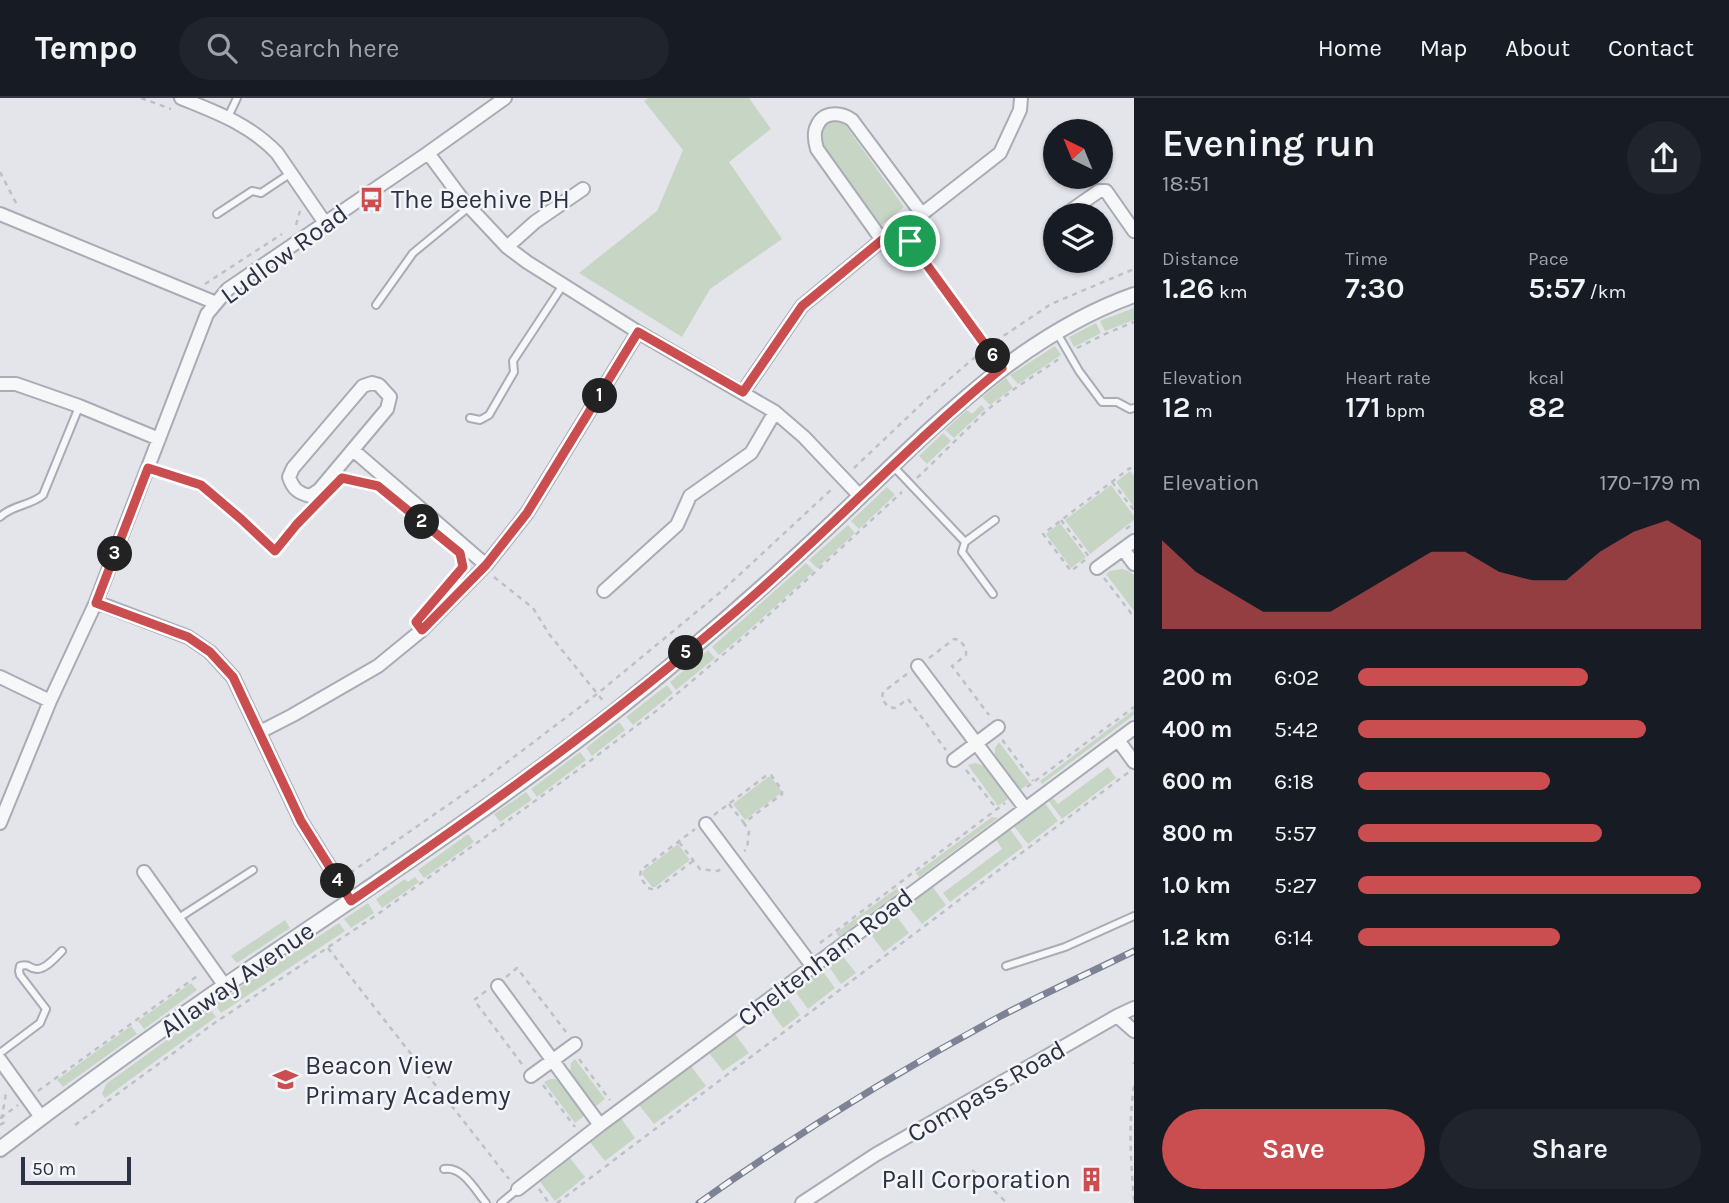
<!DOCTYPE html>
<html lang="en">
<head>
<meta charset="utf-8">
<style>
	:root { --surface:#171b24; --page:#20242c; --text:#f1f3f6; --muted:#9ea1a6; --line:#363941; --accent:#ca4e50 }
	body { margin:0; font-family:Karla,sans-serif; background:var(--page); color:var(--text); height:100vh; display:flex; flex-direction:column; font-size:26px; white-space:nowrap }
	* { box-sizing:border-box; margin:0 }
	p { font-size:23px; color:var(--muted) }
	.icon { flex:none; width:38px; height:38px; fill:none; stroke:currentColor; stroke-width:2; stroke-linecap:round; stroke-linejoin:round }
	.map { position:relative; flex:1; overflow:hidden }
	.details { display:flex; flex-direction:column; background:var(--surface); width:595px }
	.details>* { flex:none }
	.needle { width:46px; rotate:317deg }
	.controls { position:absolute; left:1043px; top:21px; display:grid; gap:14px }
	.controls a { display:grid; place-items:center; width:70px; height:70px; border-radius:50%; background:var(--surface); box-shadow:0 2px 5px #0004; font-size:35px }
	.scale { position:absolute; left:21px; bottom:18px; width:110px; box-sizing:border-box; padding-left:7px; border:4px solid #2c3143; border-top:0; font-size:19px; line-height:24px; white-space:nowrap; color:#2c3143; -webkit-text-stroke:5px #f3f5f8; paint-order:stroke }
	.pin { position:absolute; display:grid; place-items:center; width:60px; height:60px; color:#fff; margin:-30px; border:4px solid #fff; border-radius:50%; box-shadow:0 2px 7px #0007 }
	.km { position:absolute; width:35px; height:35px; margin:-18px; border-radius:50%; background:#222; color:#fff; font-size:19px; line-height:35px; text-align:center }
	.round { display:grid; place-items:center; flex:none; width:74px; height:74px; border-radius:37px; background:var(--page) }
	.overview { display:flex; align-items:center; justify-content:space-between; height:119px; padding:0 28px }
	h1 { font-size:38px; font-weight:600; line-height:52px }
	.metrics { display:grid; grid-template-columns:repeat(3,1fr); gap:10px; height:119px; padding:7px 28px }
	.metrics div { display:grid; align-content:center }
	.metrics b { font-size:30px; font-weight:600 }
	.metrics small { font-size:19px; font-weight:400 }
	.metrics p { font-size:19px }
	.chart { height:196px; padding:14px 28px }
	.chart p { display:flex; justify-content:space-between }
	.chart svg { width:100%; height:126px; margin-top:7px; fill:var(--accent); opacity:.7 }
	.button { display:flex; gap:14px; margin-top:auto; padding:14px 28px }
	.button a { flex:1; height:80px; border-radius:42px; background:var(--accent); color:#fff; font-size:28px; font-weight:600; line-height:80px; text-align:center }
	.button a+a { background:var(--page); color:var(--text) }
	ul { padding:0 28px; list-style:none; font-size:23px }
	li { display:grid; grid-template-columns:112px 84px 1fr; align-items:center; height:52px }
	li i { height:18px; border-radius:9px; background:var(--accent) }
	header { display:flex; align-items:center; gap:42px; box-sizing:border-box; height:98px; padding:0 35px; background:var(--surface); border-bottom:2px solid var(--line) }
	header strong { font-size:33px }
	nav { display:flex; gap:38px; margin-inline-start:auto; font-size:24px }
	.search { width:490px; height:63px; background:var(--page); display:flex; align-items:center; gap:18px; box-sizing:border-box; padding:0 24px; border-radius:38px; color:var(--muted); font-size:26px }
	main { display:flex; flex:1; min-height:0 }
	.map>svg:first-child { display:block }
	.green { fill:#c7d5c5 }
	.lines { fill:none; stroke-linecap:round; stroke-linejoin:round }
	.service-casing { stroke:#a9abb5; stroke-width:10 }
	.minor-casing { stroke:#a9abb5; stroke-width:16 }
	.tertiary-casing { stroke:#a9abb5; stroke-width:18 }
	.path { stroke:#bdc0c6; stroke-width:2.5; stroke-dasharray:5 5; stroke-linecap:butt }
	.service { stroke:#f6f7f9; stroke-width:6 }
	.minor { stroke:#f6f7f9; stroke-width:12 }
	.tertiary { stroke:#f6f7f9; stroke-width:14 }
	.rail-casing { stroke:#7d8394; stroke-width:7 }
	.rail { stroke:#f3f5f8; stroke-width:4.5; stroke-dasharray:13; stroke-linecap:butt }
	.route-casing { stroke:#fff; stroke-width:14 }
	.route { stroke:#ca4e50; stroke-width:9 }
	.labels { text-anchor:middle; stroke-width:5; stroke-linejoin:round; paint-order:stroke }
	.poi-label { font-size:26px; fill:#2c3143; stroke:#f3f5f8; text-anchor:start }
	.street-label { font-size:26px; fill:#2c3143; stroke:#f3f5f8 }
</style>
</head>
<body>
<header>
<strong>Tempo</strong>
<div class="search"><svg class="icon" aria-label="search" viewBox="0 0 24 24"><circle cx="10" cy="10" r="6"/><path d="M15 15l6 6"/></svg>Search here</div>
<nav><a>Home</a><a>Map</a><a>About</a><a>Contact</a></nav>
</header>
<main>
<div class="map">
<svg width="1134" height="1105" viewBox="0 0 1134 1105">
	<rect width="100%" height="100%" fill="#e4e5eb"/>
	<path class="green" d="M 648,0 L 749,0 L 771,31 L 729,64 L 782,141 L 710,191 L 682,239 L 579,175 L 657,113 L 683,52 L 644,3 Z
		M 833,22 L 842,23 L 846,28 L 904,109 L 881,127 L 820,43 C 819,33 823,26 833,22 Z
		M 1134,210 L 1134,222 L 1105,233 L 1100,223 Z
		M 1096,225 L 1101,235 L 1074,249 L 1069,239 Z
		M 1055,248 L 1061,257 L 1018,286 L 1010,277 Z
		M 1006,280 L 1013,290 L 990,307 L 982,299 Z
		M 981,307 L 985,311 L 954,340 L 945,332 L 967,312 L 972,316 Z
		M 943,335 L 951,343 L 927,366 L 919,358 Z
		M 1130,373 L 1134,378 L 1134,409 L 1116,384 Z
		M 1111,387 L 1134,418 L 1134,422 L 1090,456 L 1065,422 Z
		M 887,389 L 895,397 L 859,431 L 851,423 Z
		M 1060,425 L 1086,459 L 1071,470 L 1046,436 Z
		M 848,427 L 855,435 L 817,470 L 809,462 Z
		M 806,465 L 814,473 L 749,532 L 719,557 L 712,549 Z
		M 1122,471 L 1128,473 L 1134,477 L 1134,513 L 1106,476 L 1110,473 Z
		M 708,552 L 715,560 L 676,592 L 670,584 Z
		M 667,587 L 673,595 L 633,627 L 626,619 Z
		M 1134,612 L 1134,617 L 1042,686 L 1040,683 Z
		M 619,624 L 625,632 L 592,658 L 586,650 Z
		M 999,644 L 1030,685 L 1020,692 L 995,660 L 995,650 Z
		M 580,654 L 586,662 L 537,699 L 531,691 Z
		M 975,665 L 984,668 L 1008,701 L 998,708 L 968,667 Z
		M 1108,669 L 1116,680 L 1062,721 L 1047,701 L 1051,698 L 1058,706 Z
		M 768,679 L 771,679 L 781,692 L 781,695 L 745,722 L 733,706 Z
		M 526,694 L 532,702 L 500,724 L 494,716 Z
		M 1044,704 L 1058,723 L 1028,746 L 1013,727 Z
		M 992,719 L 998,720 L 919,779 L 916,775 Z
		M 1009,730 L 1023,749 L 950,804 L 943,795 L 1002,751 L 995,740 Z
		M 468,736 L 474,744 L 424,780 L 418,772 Z
		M 678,746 L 690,762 L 655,789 L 652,789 L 642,776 L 643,773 Z
		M 415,779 L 419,784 L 382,810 L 376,801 L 405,781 L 408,784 Z
		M 932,788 L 946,807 L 922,826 L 907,807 Z
		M 897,790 L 900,793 L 839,839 L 836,835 Z
		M 368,805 L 374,815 L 351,830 L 344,821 Z
		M 895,816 L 909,835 L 884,854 L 870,835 Z
		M 285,822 L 290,830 L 237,865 L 231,858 Z
		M 339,825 L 345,833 L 221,915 L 215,906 Z
		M 841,856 L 856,875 L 841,886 L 827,866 Z
		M 821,871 L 835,890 L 808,911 L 794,892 Z
		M 191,885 L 197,892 L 144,931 L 138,923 Z
		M 786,898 L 800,917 L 783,930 L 769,911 Z
		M 210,911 L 216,919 L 105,1000 L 102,996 L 106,986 Z
		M 131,928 L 137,936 L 63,989 L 57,982 Z
		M 735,936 L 749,955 L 723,973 L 709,955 Z
		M 575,961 L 605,1001 L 596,1008 L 570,974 L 571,965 Z
		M 691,968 L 706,988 L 654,1026 L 639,1007 Z
		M 550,981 L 555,981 L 560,984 L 585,1017 L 575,1025 L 544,984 Z
		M 621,1020 L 635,1040 L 605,1063 L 590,1044 Z
		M 570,1060 L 585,1079 L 555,1103 L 540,1084 Z"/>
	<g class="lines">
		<defs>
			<path id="service" d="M 228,19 L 237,0
				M 217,116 L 252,93 L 261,95 L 291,75
				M 376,207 L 413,155 L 469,109
				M 1057,235 L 1079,273 L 1102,304 L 1117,304 L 1130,311 L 1134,310
				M 470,320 L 480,322 L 489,317 L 514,274 L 513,263 L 563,187
				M 893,368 L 965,444 L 962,454 L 993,496
				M 0,419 C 12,407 30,408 43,397 L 79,309
				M 965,444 L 995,422
				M 177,821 L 253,772
				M 1006,868 L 1065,849 L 1134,818
				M 0,955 L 40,925 L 46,911 L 20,877 L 19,873 L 20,868 C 31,865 28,871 37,871 C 46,871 56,859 62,853
				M 444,1071 C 463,1068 475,1092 486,1105
				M 501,1105 L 518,1091"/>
			<path id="minor" d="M 181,0 C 218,15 249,26 277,55 L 325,125
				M 428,55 L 463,102 L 507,149 L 527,164 L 638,234 L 775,314 L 804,339 L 860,398
				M 0,116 L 216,205
				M 1066,116 L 1099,93 L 1106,93 L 1134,133
				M 882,142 L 817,51 C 815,44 813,35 817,28 C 823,13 841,14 852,22 L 922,116
				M 507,149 L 535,124 L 583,91
				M 372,285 L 379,287 L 390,299 L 387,311 L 319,392 L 310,398 C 298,395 293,391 289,379 L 293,370 L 363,288 Z
				M 0,286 L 16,286 L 79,308 L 159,341
				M 743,294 L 802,208 L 882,142 L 922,116 L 1000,55 L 1020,12 L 1021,0
				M 353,352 L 486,467
				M 1123,451 L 1134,443
				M 1097,470 L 1123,451 L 1134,466
				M 604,493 L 677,427 L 690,398 L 751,355 L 775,314
				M 96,504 L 188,539 L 210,554 L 233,579 L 301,723 L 351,803
				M 918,568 L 1025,710
				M 0,579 L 50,603
				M 260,634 L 293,617 L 378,568 L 422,532 L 486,467 L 527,415 L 638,234
				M 1118,642 L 1134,664
				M 954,662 L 998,629
				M 0,725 L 50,603 L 96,504 L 207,216 L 228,191 L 428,55 L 505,0
				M 706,726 L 813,869
				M 144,774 L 225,888
				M 498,888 L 600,1027
				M 1117,918 L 1134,910
				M 0,962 L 41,1019
				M 531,978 L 575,946
				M 518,1091 L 600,1027 L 1134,630
				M 802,1105 L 875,1057 L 1117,918 L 1134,933"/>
			<path id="tertiary" d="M 0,1051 C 90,982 185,914 279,851 C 394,773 509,697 618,611 C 691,553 761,492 829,428 C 922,341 1011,241 1134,197"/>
		</defs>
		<use href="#service" class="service-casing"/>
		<use href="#minor" class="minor-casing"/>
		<use href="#tertiary" class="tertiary-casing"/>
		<path class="path" d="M 141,0 L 171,11
			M 0,74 L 17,107
			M 296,127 L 300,113
			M 909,142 L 994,258
			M 205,186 L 282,136
			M 1077,250 L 1105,236 L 1134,224
			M 854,370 L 932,296 L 987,249 L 1051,206 L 1134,171
			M 162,374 L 201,387 L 241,420 L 275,453 L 297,426 L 312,411
			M 917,380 L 987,312 L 1017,289 L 1059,261
			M 345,381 L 373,387
			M 1112,384 L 1134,412
			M 1061,422 L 1090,460
			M 1126,431 L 1134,425
			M 1085,462 L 1071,473 L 1043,436 L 1130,370 L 1134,375
			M 494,479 L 533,510 L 549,536 L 604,604
			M 1104,480 L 1134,519
			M 929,560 L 954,541 L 960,542 L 966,551 L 966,557 L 952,568 L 989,617
			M 907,576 L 883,594 L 882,601 L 888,609 L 895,610 L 908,601 L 946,652
			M 1004,642 L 1003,643 L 1033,683
			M 966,672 L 996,710
			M 1027,689 L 1134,609
			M 729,706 L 744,725
			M 714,717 L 767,677 L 771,677 L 782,692 L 782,696 L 744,725 L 749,733 L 747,751 L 744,753
			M 679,744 L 700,771 L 718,773 L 722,770
			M 693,763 L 655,792 L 648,790 L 640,779 L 641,772 L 695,731
			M 350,775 L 481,684 L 597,596 L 723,492 L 834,389
			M 820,845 L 1005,705
			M 328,850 L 509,1081
			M 506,879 L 517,870 L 566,934
			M 486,893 L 474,902 L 524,969
			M 579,961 L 610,1002
			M 1134,964 L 1134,966
			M 543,987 L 575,1029
			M 1134,988 C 1128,1027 1131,1065 1134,1104
			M 38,993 L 200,876
			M 0,1020 L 2,1019 L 6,995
			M 0,1027 L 5,1024 L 2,1019 L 18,1007
			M 75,1027 L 213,926 L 378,816 L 578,672 L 660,610 L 751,533 L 902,394
			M 972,1072 L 1007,1105
			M 539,1091 L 549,1105
			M 557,1105 L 1129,674"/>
		<use href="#service" class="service"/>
		<use href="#minor" class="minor"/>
		<use href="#tertiary" class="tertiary"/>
		<defs>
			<path id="rail" d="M 699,1105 C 795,1037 895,975 999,919 C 1043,896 1089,875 1134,853"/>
		</defs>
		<use href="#rail" class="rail-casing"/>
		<use href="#rail" class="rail"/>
	</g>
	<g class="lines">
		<defs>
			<path id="route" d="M 900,130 L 1002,270 C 909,346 827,435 736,513 C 614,618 484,712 351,803 L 301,723 L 233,579 L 210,554 L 188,539 L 96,505 L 148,370 L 201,387 L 241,421 L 275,453 L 297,426 L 342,380 L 378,388 L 460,455 L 463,469 L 416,524 L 422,532 L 486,467 L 527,415 L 638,234 L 743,294 L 802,208 L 882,142 Z"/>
		</defs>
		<use href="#route" class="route-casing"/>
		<use href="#route" class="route"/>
	</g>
	<defs>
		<symbol id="bus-bare" viewBox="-9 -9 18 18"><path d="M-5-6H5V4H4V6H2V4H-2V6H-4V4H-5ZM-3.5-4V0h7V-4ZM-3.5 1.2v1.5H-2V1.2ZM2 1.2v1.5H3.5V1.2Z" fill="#ca4e50" stroke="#f3f5f8" stroke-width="2.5" paint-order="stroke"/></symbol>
		<symbol id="school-bare" viewBox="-9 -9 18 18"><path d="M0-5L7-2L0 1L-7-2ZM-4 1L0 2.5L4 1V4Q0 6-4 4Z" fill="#ca4e50" stroke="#f3f5f8" stroke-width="2.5" paint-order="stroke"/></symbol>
		<symbol id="building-bare" viewBox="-9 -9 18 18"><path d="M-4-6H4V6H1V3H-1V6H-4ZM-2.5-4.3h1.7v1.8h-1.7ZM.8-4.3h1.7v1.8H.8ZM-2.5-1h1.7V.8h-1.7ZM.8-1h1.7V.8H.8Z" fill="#ca4e50" stroke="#f3f5f8" stroke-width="2.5" paint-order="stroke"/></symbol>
	</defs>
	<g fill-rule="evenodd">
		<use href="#bus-bare" x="354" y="84" width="35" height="35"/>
		<use href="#school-bare" x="268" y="964" width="35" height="35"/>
		<use href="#building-bare" x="1074" y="1064" width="35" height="35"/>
	</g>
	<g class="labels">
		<g class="poi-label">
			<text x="391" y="110">The Beehive PH</text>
			<text x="305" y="976">Beacon View<tspan x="305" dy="30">Primary Academy</tspan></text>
			<text x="1071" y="1090" text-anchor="end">Pall Corporation</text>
		</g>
		<g class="street-label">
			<text transform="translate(284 156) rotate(-36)" y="9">Ludlow Road</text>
			<text transform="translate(825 859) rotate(-37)" y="9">Cheltenham Road</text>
			<text transform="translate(237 881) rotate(-35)" y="9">Allaway Avenue</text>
			<text transform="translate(986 993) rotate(-30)" y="9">Compass Road</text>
		</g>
	</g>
</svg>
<div class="controls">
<a><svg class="needle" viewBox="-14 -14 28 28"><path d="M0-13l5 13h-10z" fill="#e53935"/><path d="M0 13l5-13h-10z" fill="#9ea1a6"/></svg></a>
<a><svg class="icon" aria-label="layers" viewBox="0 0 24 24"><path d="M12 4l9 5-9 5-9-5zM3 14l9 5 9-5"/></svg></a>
</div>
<div class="scale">50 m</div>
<div class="pin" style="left:910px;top:143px;background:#1e9e55"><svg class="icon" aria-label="arrive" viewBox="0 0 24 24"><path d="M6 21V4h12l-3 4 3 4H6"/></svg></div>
<b class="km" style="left:600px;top:298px">1</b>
<b class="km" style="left:422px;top:424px">2</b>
<b class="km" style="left:115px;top:456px">3</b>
<b class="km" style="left:338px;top:783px">4</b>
<b class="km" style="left:686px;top:555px">5</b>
<b class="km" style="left:993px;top:258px">6</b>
</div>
<section class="details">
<div class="overview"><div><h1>Evening run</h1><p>18:51</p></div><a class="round"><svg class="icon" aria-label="share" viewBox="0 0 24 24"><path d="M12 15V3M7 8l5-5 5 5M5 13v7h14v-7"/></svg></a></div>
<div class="metrics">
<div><p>Distance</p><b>1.26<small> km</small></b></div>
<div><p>Time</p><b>7:30</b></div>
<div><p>Pace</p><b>5:57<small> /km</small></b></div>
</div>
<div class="metrics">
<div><p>Elevation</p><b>12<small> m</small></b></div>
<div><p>Heart rate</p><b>171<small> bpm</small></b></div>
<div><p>kcal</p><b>82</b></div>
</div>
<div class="chart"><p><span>Elevation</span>170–179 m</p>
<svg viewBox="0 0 160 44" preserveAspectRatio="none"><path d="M0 44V13L10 24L20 31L30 38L40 38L50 38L60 31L70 24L80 17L90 17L100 24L110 27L120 27L130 17L140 10L150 6L160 13V44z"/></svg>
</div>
<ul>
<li><b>200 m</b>6:02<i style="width:67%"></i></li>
<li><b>400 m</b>5:42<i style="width:84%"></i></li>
<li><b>600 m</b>6:18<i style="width:56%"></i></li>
<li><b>800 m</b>5:57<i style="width:71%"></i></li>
<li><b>1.0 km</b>5:27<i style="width:100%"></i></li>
<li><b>1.2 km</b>6:14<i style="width:59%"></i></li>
</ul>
<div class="button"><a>Save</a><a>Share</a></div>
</section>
</main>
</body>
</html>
